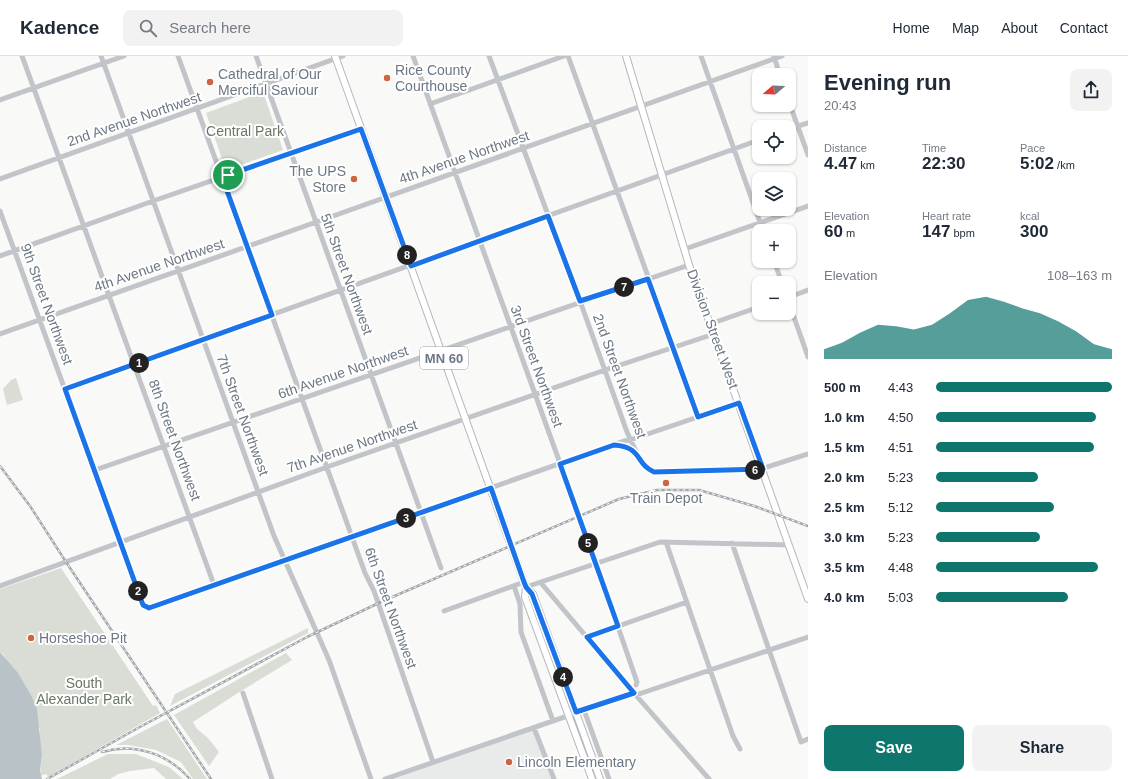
<!DOCTYPE html>
<html lang="en">
<head>
<meta charset="utf-8">
<style>
	:root { --surface:#fff; --page:#f2f2f3; --text:#1f2937; --muted:#747a83; --line:#e0e1e3; --accent:#0f766e }
	body { margin:0; font-family:Helvetica,sans-serif; background:var(--page); color:var(--text); height:100vh; display:flex; flex-direction:column; font-size:15px; white-space:nowrap }
	* { box-sizing:border-box; margin:0 }
	p { font-size:13px; color:var(--muted) }
	.icon { flex:none; width:22px; height:22px; fill:none; stroke:currentColor; stroke-width:2; stroke-linecap:round; stroke-linejoin:round }
	.map { position:relative; flex:1; overflow:hidden }
	.panel { display:flex; flex-direction:column; background:var(--surface); width:320px }
	.panel>* { flex:none }
	.needle { width:26px; rotate:251deg }
	.controls { position:absolute; left:752px; top:12px; display:grid; gap:8px }
	.controls a { display:grid; place-items:center; width:44px; height:44px; border-radius:8px; background:var(--surface); box-shadow:0 1px 3px #0004; font-size:20px }
	.pin { position:absolute; display:grid; place-items:center; width:34px; height:34px; color:#fff; margin:-17px; border:2px solid #fff; border-radius:50%; box-shadow:0 1px 4px #0007 }
	.km { position:absolute; width:20px; height:20px; margin:-10px; border-radius:50%; background:#222; color:#fff; font-size:11px; line-height:20px; text-align:center }
	.round { display:grid; place-items:center; flex:none; width:42px; height:42px; border-radius:8px; background:var(--page) }
	.head { display:flex; align-items:center; justify-content:space-between; height:68px; padding:0 16px }
	h1 { font-size:22px; font-weight:800; line-height:30px }
	.figures { display:grid; grid-template-columns:repeat(3,1fr); gap:6px; height:68px; padding:4px 16px }
	.figures div { display:grid; align-content:center }
	.figures b { font-size:17px; font-weight:800 }
	.figures small { font-size:11px; font-weight:400 }
	.figures p { font-size:11px }
	.chart { height:112px; padding:8px 16px }
	.chart p { display:flex; justify-content:space-between }
	.chart svg { width:100%; height:72px; margin-top:4px; fill:var(--accent); opacity:.7 }
	.button { display:flex; gap:8px; margin-top:auto; padding:8px 16px }
	.button a { flex:1; height:46px; border-radius:8px; background:var(--accent); color:#fff; font-size:16px; font-weight:800; line-height:46px; text-align:center }
	.button a+a { background:var(--page); color:var(--text) }
	ul { padding:0 16px; list-style:none; font-size:13px }
	li { display:grid; grid-template-columns:64px 48px 1fr; align-items:center; height:30px }
	li i { height:10px; border-radius:5px; background:var(--accent) }
	header { display:flex; align-items:center; gap:24px; box-sizing:border-box; height:56px; padding:0 20px; background:var(--surface); border-bottom:1px solid var(--line) }
	header strong { font-size:19px }
	nav { display:flex; gap:22px; margin-inline-start:auto; font-size:14px }
	.search { width:280px; height:36px; background:var(--page); display:flex; align-items:center; gap:10px; box-sizing:border-box; padding:0 14px; border-radius:8px; color:var(--muted); font-size:15px }
	main { display:flex; flex:1; min-height:0 }
	.map>svg:first-child { display:block }
	.built { fill:#e9eaea }
	.green { fill:#d9ddd6 }
	.water { fill:#b9c3c7 }
	.lines { fill:none; stroke-linecap:round; stroke-linejoin:round }
	.major-casing { stroke:#b4b8bc; stroke-width:8 }
	.minor { stroke:#c1c4c8; stroke-width:5 }
	.major { stroke:#fff; stroke-width:6 }
	.rail-casing { stroke:#a3a8ad; stroke-width:2.5 }
	.rail { stroke:#fff; stroke-width:1; stroke-dasharray:3; stroke-linecap:butt }
	.route-casing { stroke:#fff; stroke-width:8 }
	.route { stroke:#1a73e8; stroke-width:5 }
	.poi-dot { fill:#cf6540; stroke:#fff; stroke-width:1.5 }
	.labels { text-anchor:middle; stroke-width:4; stroke-linejoin:round; paint-order:stroke }
	.shield { fill:#fff; stroke:#97a0a9; stroke-width:1 }
	.shield-label { font-size:13px; font-weight:bold; fill:#6b7884 }
	.poi-label { font-size:14px; fill:#6b7884; stroke:#fff; text-anchor:start }
	.street-label { font-size:14px; fill:#6b7884; stroke:#fff }
	.park-label { font-size:14px; fill:#687765; stroke:#fff }
</style>
</head>
<body>
<header>
<strong>Kadence</strong>
<div class="search"><svg class="icon" aria-label="search" viewBox="0 0 24 24"><circle cx="10" cy="10" r="6"/><path d="M15 15l6 6"/></svg>Search here</div>
<nav><a>Home</a><a>Map</a><a>About</a><a>Contact</a></nav>
</header>
<main>
<div class="map">
<svg width="808" height="723" viewBox="0 0 808 723">
	<rect width="100%" height="100%" fill="#f9f9f7"/>
	<path class="built" d="M 532,673 L 551,723 L 390,723 Z"/>
	<path class="green" d="M 263,36 L 283,94 L 226,114 L 206,57 Z
		M 16,322 L 23,344 L 7,349 L 3,333 L 11,324 Z
		M 61,512 L 153,650 L 156,649 L 160,657 L 48,721 L 46,718 L 40,720 L 42,699 L 39,685 L 40,673 L 3,598 L 0,596 L 0,533 Z
		M 308,572 L 308,577 L 170,650 L 175,638 Z
		M 286,597 L 292,604 L 241,635 L 193,666 L 197,673 L 208,682 L 219,696 L 209,710 L 174,659 Z
		M 167,663 L 207,723 L 193,723 L 181,706 L 156,694 L 128,689 L 116,689 Z
		M 108,698 L 136,698 L 169,711 L 183,723 L 166,723 L 154,712 L 130,715 L 118,718 L 110,723 L 57,723 Z"/>
	<path class="water" d="M 0,596 L 18,617 L 31,639 L 37,653 L 42,699 L 40,715 L 42,723 L 0,723 Z"/>
	<g class="lines">
		<defs>
			<path id="major" d="M 335,0 L 524,526 L 526,531 L 533,538 L 600,723
				M 626,0 L 689,209 L 808,543
				M 526,531 L 525,541 L 592,723"/>
		</defs>
		<use href="#major" class="major-casing"/>
		<path class="minor" d="M 22,0 L 214,529
			M 101,0 L 274,480 L 329,604 L 371,723
			M 178,0 L 352,481 L 365,517 L 374,535 L 433,706
			M 256,0 L 441,512
			M 413,0 L 596,507 L 637,626 L 636,629
			M 489,0 L 580,245 L 627,376 L 638,400
			M 568,0 L 699,361
			M 701,0 L 763,175
			M 774,1 L 780,19
			M 0,44 L 124,0
			M 789,46 L 808,99
			M 430,48 L 564,0
			M 789,73 L 808,67
			M 0,123 L 343,0
			M 0,155 L 142,546 L 146,551 L 149,552 L 214,529 L 624,385 L 630,384 L 739,347
			M 685,193 L 808,150
			M 0,200 L 153,145 L 361,73
			M 774,205 L 782,227
			M 789,241 L 808,234
			M 789,247 L 808,301
			M 710,268 L 759,251
			M 0,278 L 322,164 L 782,0
			M 65,333 L 759,84
			M 617,389 C 642,391 638,414 658,417 L 758,414 L 808,398
			M 95,414 L 689,209
			M 666,486 L 733,680 L 740,693
			M 732,487 L 801,686 L 808,683
			M 541,527 L 634,637 L 709,723
			M 0,530 L 327,411 L 605,314 L 714,278
			M 514,530 L 520,548 L 521,576 L 553,665
			M 526,531 L 660,486 L 789,489
			M 444,555 L 524,526
			M 587,581 L 687,546
			M 243,637 L 272,723
			M 636,639 L 808,581
			M 584,654 L 609,723
			M 534,672 L 554,723
			M 385,723 L 634,637"/>
		<use href="#major" class="major"/>
		<defs>
			<path id="rail" d="M 0,410 L 30,450 L 66,506 L 211,723
				M 102,696 C 134,686 168,698 190,723
				M 47,723 L 138,672 L 307,581 L 383,545 L 619,443 L 657,434 L 699,434 L 754,450 L 808,470"/>
		</defs>
		<use href="#rail" class="rail-casing"/>
		<use href="#rail" class="rail"/>
	</g>
	<g class="lines">
		<defs>
			<path id="route" d="M 361,73 L 411,210 L 548,160 L 580,245 L 648,223 L 698,361 L 739,347 L 763,413 L 654,416 C 635,408 643,391 614,389 L 560,408 L 618,570 L 587,581 L 634,637 L 576,656 L 532,538 L 526,531 L 524,526 L 491,432 L 149,552 L 143,549 L 65,333 L 272,259 L 222,121 Z"/>
		</defs>
		<use href="#route" class="route-casing"/>
		<use href="#route" class="route"/>
	</g>
	<g class="poi-dot">
		<circle cx="387" cy="22" r="4"/>
		<circle cx="210" cy="26" r="4"/>
		<circle cx="354" cy="123" r="4"/>
		<circle cx="666" cy="427" r="4"/>
		<circle cx="31" cy="582" r="4"/>
		<circle cx="509" cy="706" r="4"/>
	</g>
	<g class="labels">
		<rect class="shield" x="420" y="291" width="48" height="22" rx="3"/>
		<g class="shield-label">
			<text x="444" y="307">MN 60</text>
		</g>
		<g class="poi-label">
			<text x="395" y="19">Rice County<tspan x="395" dy="16">Courthouse</tspan></text>
			<text x="218" y="23">Cathedral of Our<tspan x="218" dy="16">Merciful Saviour</tspan></text>
			<text x="346" y="120" text-anchor="end">The UPS<tspan x="346" dy="16">Store</tspan></text>
			<text x="666" y="447" text-anchor="middle">Train Depot</text>
			<text x="39" y="587">Horseshoe Pit</text>
			<text x="517" y="711">Lincoln Elementary</text>
		</g>
		<g class="street-label">
			<text transform="translate(134 63) rotate(-19)" y="5">2nd Avenue Northwest</text>
			<text transform="translate(464 101) rotate(-19)" y="5">4th Avenue Northwest</text>
			<text transform="translate(159 209) rotate(-19)" y="5">4th Avenue Northwest</text>
			<text transform="translate(347 218) rotate(70)" y="5">5th Street Northwest</text>
			<text transform="translate(47 248) rotate(70)" y="5">9th Street Northwest</text>
			<text transform="translate(713 273) rotate(70)" y="5">Division Street West</text>
			<text transform="translate(537 310) rotate(70)" y="5">3rd Street Northwest</text>
			<text transform="translate(343 316) rotate(-19)" y="5">6th Avenue Northwest</text>
			<text transform="translate(620 320) rotate(70)" y="5">2nd Street Northwest</text>
			<text transform="translate(243 359) rotate(70)" y="5">7th Street Northwest</text>
			<text transform="translate(175 384) rotate(70)" y="5">8th Street Northwest</text>
			<text transform="translate(352 390) rotate(-19)" y="5">7th Avenue Northwest</text>
			<text transform="translate(391 552) rotate(70)" y="5">6th Street Northwest</text>
		</g>
		<g class="park-label">
			<text x="245" y="80">Central Park</text>
			<text x="84" y="632">South<tspan x="84" dy="16">Alexander Park</tspan></text>
		</g>
	</g>
</svg>
<div class="controls">
<a><svg class="needle" viewBox="-14 -14 28 28"><path d="M0-13l5 13h-10z" fill="#e53935"/><path d="M0 13l5-13h-10z" fill="#747a83"/></svg></a>
<a><svg class="icon" aria-label="locate" viewBox="0 0 24 24"><circle cx="12" cy="12" r="6"/><path d="M12 2v4M12 18v4M2 12h4M18 12h4"/></svg></a>
<a><svg class="icon" aria-label="layers" viewBox="0 0 24 24"><path d="M12 4l9 5-9 5-9-5zM3 14l9 5 9-5"/></svg></a>
<a>+</a>
<a>−</a>
</div>
<div class="pin" style="left:228px;top:119px;background:#1e9e55"><svg class="icon" aria-label="arrive" viewBox="0 0 24 24"><path d="M6 21V4h12l-3 4 3 4H6"/></svg></div>
<b class="km" style="left:139px;top:307px">1</b>
<b class="km" style="left:138px;top:535px">2</b>
<b class="km" style="left:406px;top:462px">3</b>
<b class="km" style="left:563px;top:621px">4</b>
<b class="km" style="left:588px;top:487px">5</b>
<b class="km" style="left:755px;top:414px">6</b>
<b class="km" style="left:624px;top:231px">7</b>
<b class="km" style="left:407px;top:199px">8</b>
</div>
<section class="panel">
<div class="head"><div><h1>Evening run</h1><p>20:43</p></div><a class="round"><svg class="icon" aria-label="share" viewBox="0 0 24 24"><path d="M12 15V3M7 8l5-5 5 5M5 13v7h14v-7"/></svg></a></div>
<div class="figures">
<div><p>Distance</p><b>4.47<small> km</small></b></div>
<div><p>Time</p><b>22:30</b></div>
<div><p>Pace</p><b>5:02<small> /km</small></b></div>
</div>
<div class="figures">
<div><p>Elevation</p><b>60<small> m</small></b></div>
<div><p>Heart rate</p><b>147<small> bpm</small></b></div>
<div><p>kcal</p><b>300</b></div>
</div>
<div class="chart"><p><span>Elevation</span>108–163 m</p>
<svg viewBox="0 0 160 44" preserveAspectRatio="none"><path d="M0 44V38L10 34L20 28L30 23L40 24L50 26L60 23L70 16L80 8L90 6L100 9L110 13L120 16L130 21L140 27L150 35L160 38V44z"/></svg>
</div>
<ul>
<li><b>500 m</b>4:43<i style="width:100%"></i></li>
<li><b>1.0 km</b>4:50<i style="width:91%"></i></li>
<li><b>1.5 km</b>4:51<i style="width:90%"></i></li>
<li><b>2.0 km</b>5:23<i style="width:58%"></i></li>
<li><b>2.5 km</b>5:12<i style="width:67%"></i></li>
<li><b>3.0 km</b>5:23<i style="width:59%"></i></li>
<li><b>3.5 km</b>4:48<i style="width:92%"></i></li>
<li><b>4.0 km</b>5:03<i style="width:75%"></i></li>
</ul>
<div class="button"><a>Save</a><a>Share</a></div>
</section>
</main>
</body>
</html>
